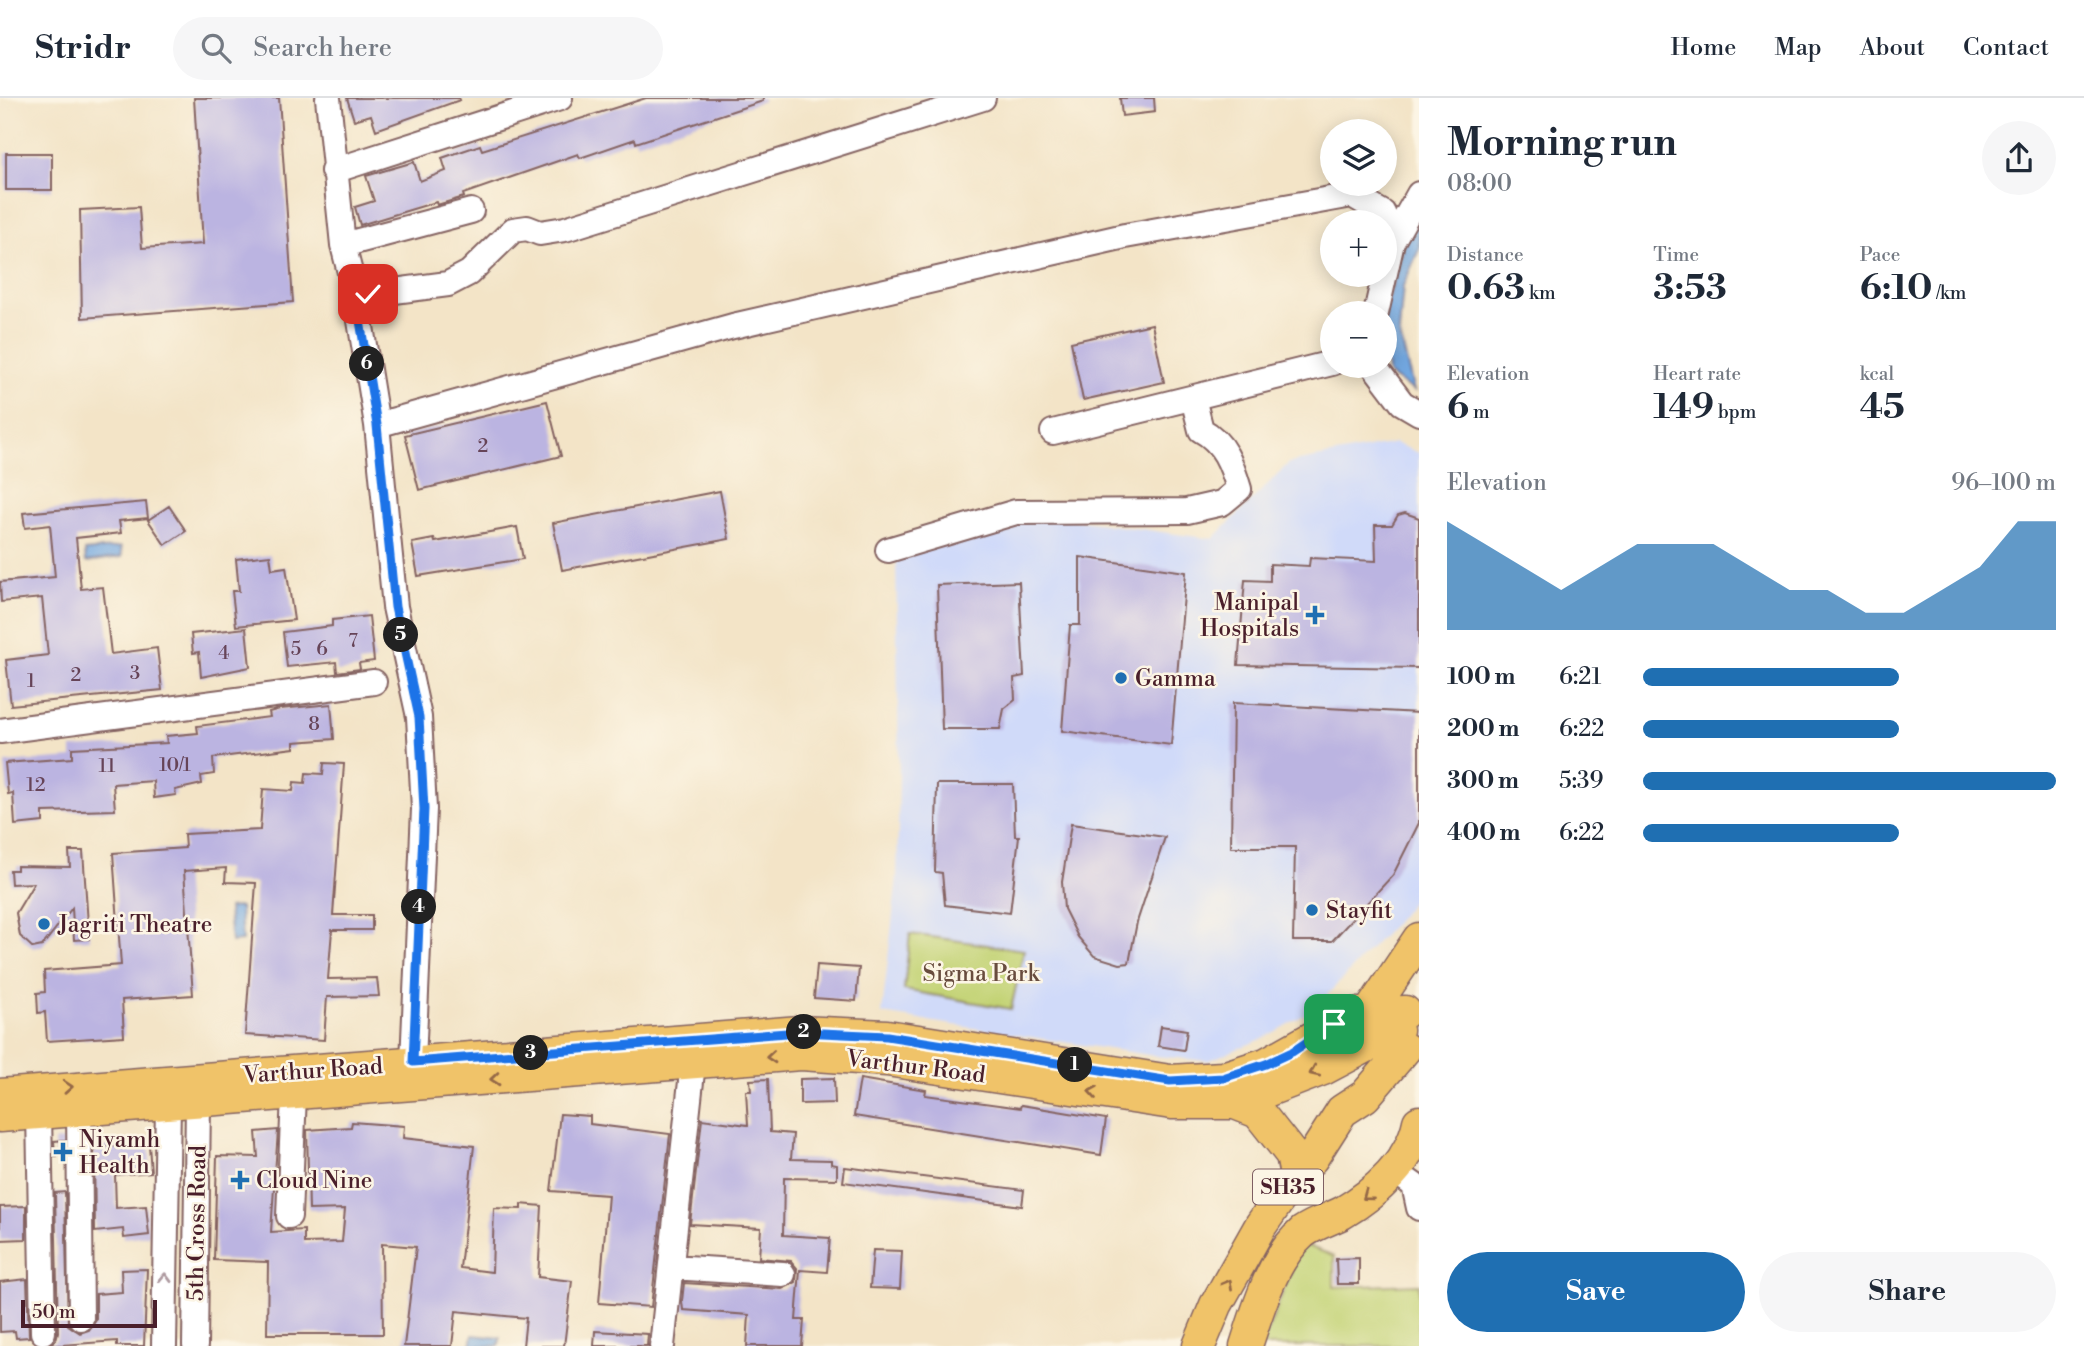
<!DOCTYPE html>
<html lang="en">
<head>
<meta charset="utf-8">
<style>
	:root { --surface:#fff; --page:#f6f6f7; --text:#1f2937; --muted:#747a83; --line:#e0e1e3; --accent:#1f6fb2 }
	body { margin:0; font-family:"Libre Bodoni",serif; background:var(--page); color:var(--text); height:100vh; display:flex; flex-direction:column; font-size:26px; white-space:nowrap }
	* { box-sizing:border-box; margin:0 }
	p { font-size:23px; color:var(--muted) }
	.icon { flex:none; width:38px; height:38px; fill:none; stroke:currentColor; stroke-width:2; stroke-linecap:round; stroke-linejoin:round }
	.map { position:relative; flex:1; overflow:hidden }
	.panel { display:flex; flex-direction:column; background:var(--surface); width:665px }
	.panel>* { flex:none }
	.controls { position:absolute; left:1320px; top:21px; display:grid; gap:14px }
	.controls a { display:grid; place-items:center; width:77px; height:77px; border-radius:50%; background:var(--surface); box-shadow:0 4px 18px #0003; font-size:35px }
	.scale { position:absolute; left:21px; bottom:18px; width:136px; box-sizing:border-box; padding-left:7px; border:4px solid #4a1f2b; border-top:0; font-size:19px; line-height:24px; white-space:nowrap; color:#4a1f2b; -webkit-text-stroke:5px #fcf5e5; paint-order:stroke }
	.pin { position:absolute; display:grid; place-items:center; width:60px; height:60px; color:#fff; margin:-30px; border-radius:14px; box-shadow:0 4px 10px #0006 }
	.km { position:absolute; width:35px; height:35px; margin:-18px; border-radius:50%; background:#222; color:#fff; font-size:19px; line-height:35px; text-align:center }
	.round { display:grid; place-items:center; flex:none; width:74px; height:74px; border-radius:37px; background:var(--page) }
	.headline { display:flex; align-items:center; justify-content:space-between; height:119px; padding:0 28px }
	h1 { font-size:38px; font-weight:700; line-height:52px }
	.stats { display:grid; grid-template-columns:repeat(3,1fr); gap:10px; height:119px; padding:7px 28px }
	.stats div { display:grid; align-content:center }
	.stats b { font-size:35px; font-weight:700 }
	.stats small { font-size:19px; font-weight:400 }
	.stats p { font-size:19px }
	.chart { height:196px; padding:14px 28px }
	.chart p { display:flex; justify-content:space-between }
	.chart svg { width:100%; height:126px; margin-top:7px; fill:var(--accent); opacity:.7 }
	.primary-button { display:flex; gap:14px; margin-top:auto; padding:14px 28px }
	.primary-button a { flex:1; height:80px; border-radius:42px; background:var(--accent); color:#fff; font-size:28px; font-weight:700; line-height:80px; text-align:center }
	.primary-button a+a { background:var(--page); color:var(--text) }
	ul { padding:0 28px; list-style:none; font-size:23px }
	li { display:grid; grid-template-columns:112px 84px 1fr; align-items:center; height:52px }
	li i { height:18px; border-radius:9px; background:var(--accent) }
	header { display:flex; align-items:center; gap:42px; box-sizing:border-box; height:98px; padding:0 35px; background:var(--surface); border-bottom:2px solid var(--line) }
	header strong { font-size:33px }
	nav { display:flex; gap:38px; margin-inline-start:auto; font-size:24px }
	.search { width:490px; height:63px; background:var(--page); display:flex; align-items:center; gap:18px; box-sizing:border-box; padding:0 24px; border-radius:38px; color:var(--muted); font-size:26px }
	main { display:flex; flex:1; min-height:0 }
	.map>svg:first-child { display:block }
	.built { fill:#d0daf9 }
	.green { fill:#c3d375; stroke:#867950; stroke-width:2 }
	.water { fill:#72a7e0; stroke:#5e6386; stroke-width:2 }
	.building { fill:#bbb4e1 }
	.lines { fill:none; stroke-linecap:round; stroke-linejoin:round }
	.minor-casing { stroke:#856462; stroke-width:28 }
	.major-casing { stroke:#856462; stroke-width:35 }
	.minor { stroke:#fff; stroke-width:24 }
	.major { stroke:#f0c369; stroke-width:32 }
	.oneway { stroke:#956947 }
	.oneway2 { stroke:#ae9aa0 }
	.route-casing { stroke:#fff; stroke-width:14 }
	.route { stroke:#1a73e8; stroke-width:9 }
	.poi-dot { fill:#1f6fb2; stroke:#fcf5e5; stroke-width:2.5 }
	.labels { text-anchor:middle; stroke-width:5; stroke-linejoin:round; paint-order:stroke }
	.number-label { font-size:19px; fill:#664458 }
	.shield { fill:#fcf5e5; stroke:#7f5f63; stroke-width:2 }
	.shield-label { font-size:21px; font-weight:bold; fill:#4a1f2b }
	.poi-label { font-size:23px; fill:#4a1f2b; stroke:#fcf5e5; text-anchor:start }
	.park-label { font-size:23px; fill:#684c3e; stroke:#fcf5e5 }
	.street-label { font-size:23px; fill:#4a1f2b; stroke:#fcf5e5 }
</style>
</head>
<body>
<header>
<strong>Stridr</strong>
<div class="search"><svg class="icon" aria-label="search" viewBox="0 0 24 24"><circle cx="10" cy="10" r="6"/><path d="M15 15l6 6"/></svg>Search here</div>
<nav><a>Home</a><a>Map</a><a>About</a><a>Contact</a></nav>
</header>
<main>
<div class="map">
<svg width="1419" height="1248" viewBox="0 0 1419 1248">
	<rect width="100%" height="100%" fill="#fcf5e5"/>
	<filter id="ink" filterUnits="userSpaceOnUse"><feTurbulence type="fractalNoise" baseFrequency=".0143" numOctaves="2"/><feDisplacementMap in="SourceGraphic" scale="14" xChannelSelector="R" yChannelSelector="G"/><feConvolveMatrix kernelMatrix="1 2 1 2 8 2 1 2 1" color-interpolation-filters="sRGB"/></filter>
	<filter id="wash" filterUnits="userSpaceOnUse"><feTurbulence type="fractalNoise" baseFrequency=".00686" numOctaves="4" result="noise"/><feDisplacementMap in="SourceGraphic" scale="28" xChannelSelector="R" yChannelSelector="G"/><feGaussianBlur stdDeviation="1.57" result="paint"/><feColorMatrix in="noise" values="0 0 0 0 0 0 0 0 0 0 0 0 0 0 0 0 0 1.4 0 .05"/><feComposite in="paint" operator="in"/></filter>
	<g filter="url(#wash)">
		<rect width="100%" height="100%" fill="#f3e4c7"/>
		<path class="built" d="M 1395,345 L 1419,355 L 1419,795 L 1392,828 L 1314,911 L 1264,940 L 1208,963 L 1155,958 L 882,916 L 897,779 L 899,681 L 896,458 L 1038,417 L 1213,441 L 1289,365 Z"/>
		<path class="green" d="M 910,836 L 1024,852 L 1011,911 L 904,892 Z
			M 1302,1146 L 1334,1158 L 1334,1189 L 1419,1186 L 1419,1248 L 1262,1248 Z"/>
		<path class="water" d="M 1419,93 L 1419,151 L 1403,188 L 1399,234 L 1414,293 L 1388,276 L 1384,215 Z
			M 121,449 L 122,459 L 86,464 L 85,453 Z
			M 240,809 L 242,843 L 231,844 L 228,810 Z
			M 473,1237 L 500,1240 L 499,1248 L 471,1248 Z"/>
		<g id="blocks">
			<path class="building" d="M 194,0 L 279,0 L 293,204 L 82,220 L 80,112 L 139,109 L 142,150 L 203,146 Z
				M 347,0 L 459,0 L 460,2 L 376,32 L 371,17 L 354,22 Z
				M 646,0 L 763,0 L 763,3 L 636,45 L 635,41 L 580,60 L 578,56 L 463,96 L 464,99 L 437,107 L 436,104 L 360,127 L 355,109 L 374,103 L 366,78 L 414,64 L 420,83 L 446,73 L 442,60 L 480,47 L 482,52 Z
				M 1120,0 L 1154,0 L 1155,14 L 1122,18 Z
				M 6,55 L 52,55 L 52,92 L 6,92 Z
				M 1152,226 L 1164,284 L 1083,302 L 1071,244 Z
				M 547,303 L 561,358 L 419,392 L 405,337 Z
				M 720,393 L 729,441 L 562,472 L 553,425 Z
				M 146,404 L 148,420 L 119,423 L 121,435 L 76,440 L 81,491 L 103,489 L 111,556 L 157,550 L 162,592 L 11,607 L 6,562 L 48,557 L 42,500 L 1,504 L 0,484 L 55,479 L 50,427 L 25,430 L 23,415 Z
				M 169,408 L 186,433 L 165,447 L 148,422 Z
				M 1405,415 L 1419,420 L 1419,570 L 1238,567 L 1245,482 L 1270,483 L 1270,466 L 1309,468 L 1310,460 L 1376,463 L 1375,427 L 1392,427 L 1398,417 Z
				M 517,429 L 523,461 L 418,478 L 412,445 L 434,441 L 435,444 Z
				M 270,457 L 272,471 L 286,469 L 294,522 L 236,528 L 232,493 L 239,493 L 236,461 Z
				M 1080,459 L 1186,474 L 1171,647 L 1062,633 L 1070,527 L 1080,527 Z
				M 1019,484 L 1024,578 L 1014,580 L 1015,602 L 1004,611 L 1000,631 L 942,631 L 937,487 Z
				M 369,518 L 374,563 L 359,565 L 360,571 L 337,574 L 336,564 L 287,569 L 283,534 L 332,528 L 332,522 Z
				M 246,530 L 250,569 L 201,579 L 199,554 L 193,555 L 191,536 Z
				M 1233,605 L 1419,615 L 1419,725 L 1393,777 L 1332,843 L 1293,843 L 1295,749 L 1231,749 Z
				M 331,606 L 334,641 L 294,644 L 294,650 L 213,660 L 214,676 L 201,678 L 202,686 L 175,692 L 176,697 L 154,700 L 153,683 L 113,686 L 115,712 L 43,714 L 43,724 L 15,727 L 13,695 L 8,696 L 5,665 L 72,660 L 72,650 L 167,645 L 166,638 L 198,635 L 197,628 L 270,619 L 269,614 L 280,611 Z
				M 324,665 L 344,666 L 333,817 L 372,817 L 372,832 L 332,832 L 328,881 L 377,880 L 379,898 L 327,899 L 324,942 L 245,937 L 256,785 L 225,784 L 226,770 L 184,773 L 193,897 L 122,902 L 124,938 L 47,943 L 45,914 L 38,915 L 37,895 L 45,894 L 44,873 L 121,867 L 113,755 L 185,750 L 184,736 L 260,732 L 263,691 L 293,693 L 294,684 L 305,685 L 306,675 L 323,676 Z
				M 937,686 L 1013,686 L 1015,738 L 1019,738 L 1010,815 L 945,807 L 942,775 L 935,774 Z
				M 1071,726 L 1165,739 L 1137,824 L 1129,865 L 1120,866 L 1094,858 L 1078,839 L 1064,811 L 1062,784 Z
				M 69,753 L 83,753 L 89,841 L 74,842 L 72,810 L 42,848 L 33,850 L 20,838 L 16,815 L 34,785 L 11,786 L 10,772 L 17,772 L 17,768 L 70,769 Z
				M 817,867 L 859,870 L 856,903 L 814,900 Z
				M 1161,928 L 1187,932 L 1184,952 L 1158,948 Z
				M 834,980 L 835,1005 L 800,1006 L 800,981 Z
				M 768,981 L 770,1034 L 793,1036 L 791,1061 L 831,1062 L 831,1066 L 837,1067 L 837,1081 L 784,1080 L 783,1137 L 830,1140 L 827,1174 L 800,1172 L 796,1222 L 804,1222 L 802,1248 L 747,1248 L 749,1217 L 683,1212 L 682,1203 L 684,1185 L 782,1191 L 796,1184 L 797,1170 L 791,1163 L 759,1160 L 761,1130 L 690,1126 L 702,1021 L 748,1027 L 746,993 L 751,993 L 750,982 Z
				M 860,981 L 926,992 L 925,997 L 1020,1010 L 1021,1007 L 1106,1021 L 1101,1057 L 854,1018 Z
				M 560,1016 L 590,1018 L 590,1026 L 670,1036 L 651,1209 L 599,1205 L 608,1097 L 551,1093 Z
				M 352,1024 L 404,1028 L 403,1040 L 474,1048 L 460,1170 L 492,1174 L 494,1110 L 521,1111 L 521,1106 L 542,1108 L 538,1179 L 572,1183 L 564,1248 L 523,1248 L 526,1220 L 456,1213 L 452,1248 L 404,1248 L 416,1149 L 382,1146 L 383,1236 L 267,1236 L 268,1164 L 214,1162 L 217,1058 L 258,1059 L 256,1034 L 278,1032 L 271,1134 L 304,1132 L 304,1145 L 342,1144 L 345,1111 L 309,1112 L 307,1032 L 351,1029 Z
				M 64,1042 L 65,1058 L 55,1058 L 54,1043 Z
				M 149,1047 L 151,1074 L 115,1077 L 116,1110 L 146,1108 L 149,1137 L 124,1140 L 123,1131 L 95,1134 L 94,1049 Z
				M 845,1069 L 1024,1092 L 1022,1108 L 843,1084 Z
				M 65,1094 L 68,1227 L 80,1235 L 89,1232 L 96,1221 L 96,1196 L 122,1194 L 121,1172 L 147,1171 L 144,1248 L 117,1248 L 117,1243 L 47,1248 L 56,1242 L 58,1234 L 55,1095 Z
				M 26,1108 L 26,1141 L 0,1142 L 0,1109 Z
				M 873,1152 L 902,1153 L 900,1191 L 870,1190 Z
				M 1359,1160 L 1359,1186 L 1337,1186 L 1336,1161 Z
				M 27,1181 L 29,1239 L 16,1240 L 15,1233 L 0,1234 L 0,1184 Z
				M 595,1233 L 648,1236 L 647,1248 L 594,1248 Z"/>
		</g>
	</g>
	<g filter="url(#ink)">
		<use href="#blocks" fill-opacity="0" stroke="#856462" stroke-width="2"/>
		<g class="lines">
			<defs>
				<path id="minor" d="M 328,0 L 343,147 L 356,198 L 377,327 L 395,509 L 419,619 L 424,711 L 413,964
					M 333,73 L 560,0
					M 1392,144 L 1419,96
					M 343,147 L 471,113
					M 356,198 L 448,186 L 469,175 L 513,132 L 527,130 L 540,135 L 565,131 L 983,0
					M 1374,268 L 1402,305 L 1419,315
					M 377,327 L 733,228 L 1125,138 L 1352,97 L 1383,115 L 1392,144 L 1376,215
					M 1053,334 L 1332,265
					M 888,452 L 1016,414 L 1187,413 L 1222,405 L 1239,391 C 1232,367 1224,344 1201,332 L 1193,300
					M 0,633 L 374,584
					M 79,1010 L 81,1220
					M 39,1014 L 43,1234
					M 1394,1073 L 1414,1087 L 1419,1110
					M 289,1118 L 294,996
					M 671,1169 L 783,1176
					M 164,1248 L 168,1006
					M 195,1248 L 198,1003
					M 662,1248 L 693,965"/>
				<path id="major" d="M 1370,914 L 1419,841
					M 0,997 L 800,934 L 887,938 L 1170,983 L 1223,980 L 1266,966 L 1355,916 L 1405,914
					M 1235,1005 L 1258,1014 L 1292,1057 L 1296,1077
					M 0,1018 L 801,956 L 887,962 L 1172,1005 L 1235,1005 L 1323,971 L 1397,932
					M 1199,1248 L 1216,1207 L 1261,1127 L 1296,1077 L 1312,1060 L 1342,1013 L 1365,998 L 1405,951
					M 1246,1248 C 1258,1211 1272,1161 1303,1134 C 1314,1126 1330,1121 1342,1115 C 1376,1095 1411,1064 1419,1024"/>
			</defs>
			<use href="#minor" class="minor-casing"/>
			<use href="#major" class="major-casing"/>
			<use href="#minor" class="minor"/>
			<use href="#major" class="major"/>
		</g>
		<defs><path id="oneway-chevron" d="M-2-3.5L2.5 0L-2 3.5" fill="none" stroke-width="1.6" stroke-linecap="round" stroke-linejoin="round" transform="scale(1.75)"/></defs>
		<g class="oneway">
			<use href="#oneway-chevron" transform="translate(771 959) rotate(175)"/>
			<use href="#oneway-chevron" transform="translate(1314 974) rotate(156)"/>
			<use href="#oneway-chevron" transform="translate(495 981) rotate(175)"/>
			<use href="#oneway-chevron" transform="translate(68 989) rotate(-4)"/>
			<use href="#oneway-chevron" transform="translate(1093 994) rotate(-171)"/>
			<use href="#oneway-chevron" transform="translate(1367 1098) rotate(143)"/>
			<use href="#oneway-chevron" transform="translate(1228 1186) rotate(-60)"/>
		</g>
		<use class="oneway2" href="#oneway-chevron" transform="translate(165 1180) rotate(-89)"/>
	</g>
	<g class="lines" filter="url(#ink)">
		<defs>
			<path id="route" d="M 368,196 L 356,198 L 377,327 L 395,509 L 419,619 L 424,711 L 413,964 L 800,934 L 887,938 L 1170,983 L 1223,980 L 1266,966 L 1292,954 L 1334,926"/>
		</defs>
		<use href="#route" class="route-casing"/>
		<use href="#route" class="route"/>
	</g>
	<g class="poi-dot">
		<path d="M1311.5 506.5h7v7h7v7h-7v7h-7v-7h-7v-7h7z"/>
		<circle cx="1121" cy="580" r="7"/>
		<circle cx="1312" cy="812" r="7"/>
		<circle cx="44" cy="826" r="7"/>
		<path d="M59.5 1043.5h7v7h7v7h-7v7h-7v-7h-7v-7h7z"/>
		<path d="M236.5 1071.5h7v7h7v7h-7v7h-7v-7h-7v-7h7z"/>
	</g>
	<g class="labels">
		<g class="number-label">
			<text x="483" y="354">2</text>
			<text x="353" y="549">7</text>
			<text x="296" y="557">5</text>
			<text x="322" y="557">6</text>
			<text x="224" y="561">4</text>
			<text x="135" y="581">3</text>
			<text x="76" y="583">2</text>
			<text x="31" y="589">1</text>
			<text x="314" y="632">8</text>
			<text x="175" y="673">10/1</text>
			<text x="107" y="674">11</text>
			<text x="36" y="693">12</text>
		</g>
		<rect class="shield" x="1253" y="1071.5" width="70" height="35" rx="5"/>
		<g class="shield-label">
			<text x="1288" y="1096">SH35</text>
		</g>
		<g class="poi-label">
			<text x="1299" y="512" text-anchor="end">Manipal<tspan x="1299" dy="26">Hospitals</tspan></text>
			<text x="1135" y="588">Gamma</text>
			<text x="1326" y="820">Stayfit</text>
			<text x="58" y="834">Jagriti Theatre</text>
			<text x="79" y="1049">Niyamh<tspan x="79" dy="26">Health</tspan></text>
			<text x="256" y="1090">Cloud Nine</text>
		</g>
		<g class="park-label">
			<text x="981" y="883">Sigma Park</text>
		</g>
		<g class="street-label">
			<text transform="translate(916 968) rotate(7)" y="8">Varthur Road</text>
			<text transform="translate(313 972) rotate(-4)" y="8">Varthur Road</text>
			<text transform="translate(196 1125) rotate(-89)" y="8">5th Cross Road</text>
		</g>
	</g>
</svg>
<div class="controls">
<a><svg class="icon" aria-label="layers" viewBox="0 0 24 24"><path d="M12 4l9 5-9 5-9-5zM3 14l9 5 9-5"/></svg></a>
<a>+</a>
<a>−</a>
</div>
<div class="scale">50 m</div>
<div class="pin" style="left:1334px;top:926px;background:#1e9e55"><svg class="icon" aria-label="arrive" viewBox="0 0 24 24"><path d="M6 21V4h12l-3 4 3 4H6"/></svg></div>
<div class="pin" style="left:368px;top:196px;background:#d93025"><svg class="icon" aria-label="check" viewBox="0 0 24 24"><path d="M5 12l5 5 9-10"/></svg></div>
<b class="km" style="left:1075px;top:967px">1</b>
<b class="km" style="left:804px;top:934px">2</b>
<b class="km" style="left:531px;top:955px">3</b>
<b class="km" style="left:419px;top:809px">4</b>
<b class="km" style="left:401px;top:537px">5</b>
<b class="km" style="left:367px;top:266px">6</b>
</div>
<section class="panel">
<div class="headline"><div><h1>Morning run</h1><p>08:00</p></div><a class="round"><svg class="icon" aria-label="share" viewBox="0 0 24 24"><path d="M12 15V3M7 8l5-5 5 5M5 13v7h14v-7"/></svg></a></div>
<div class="stats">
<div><p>Distance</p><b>0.63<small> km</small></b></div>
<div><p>Time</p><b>3:53</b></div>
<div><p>Pace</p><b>6:10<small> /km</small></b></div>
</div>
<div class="stats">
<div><p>Elevation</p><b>6<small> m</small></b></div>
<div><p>Heart rate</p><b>149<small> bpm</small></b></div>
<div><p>kcal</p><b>45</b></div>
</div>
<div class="chart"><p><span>Elevation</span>96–100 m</p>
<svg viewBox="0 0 160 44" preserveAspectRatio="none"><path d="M0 44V6L10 14L20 22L30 30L40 22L50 14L60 14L70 14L80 22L90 30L100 30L110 38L120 38L130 30L140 22L150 6L160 6V44z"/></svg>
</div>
<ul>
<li><b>100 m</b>6:21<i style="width:62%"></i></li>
<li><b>200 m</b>6:22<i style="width:62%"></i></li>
<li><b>300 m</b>5:39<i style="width:100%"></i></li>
<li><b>400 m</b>6:22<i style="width:62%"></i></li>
</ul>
<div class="primary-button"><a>Save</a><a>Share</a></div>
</section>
</main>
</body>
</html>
